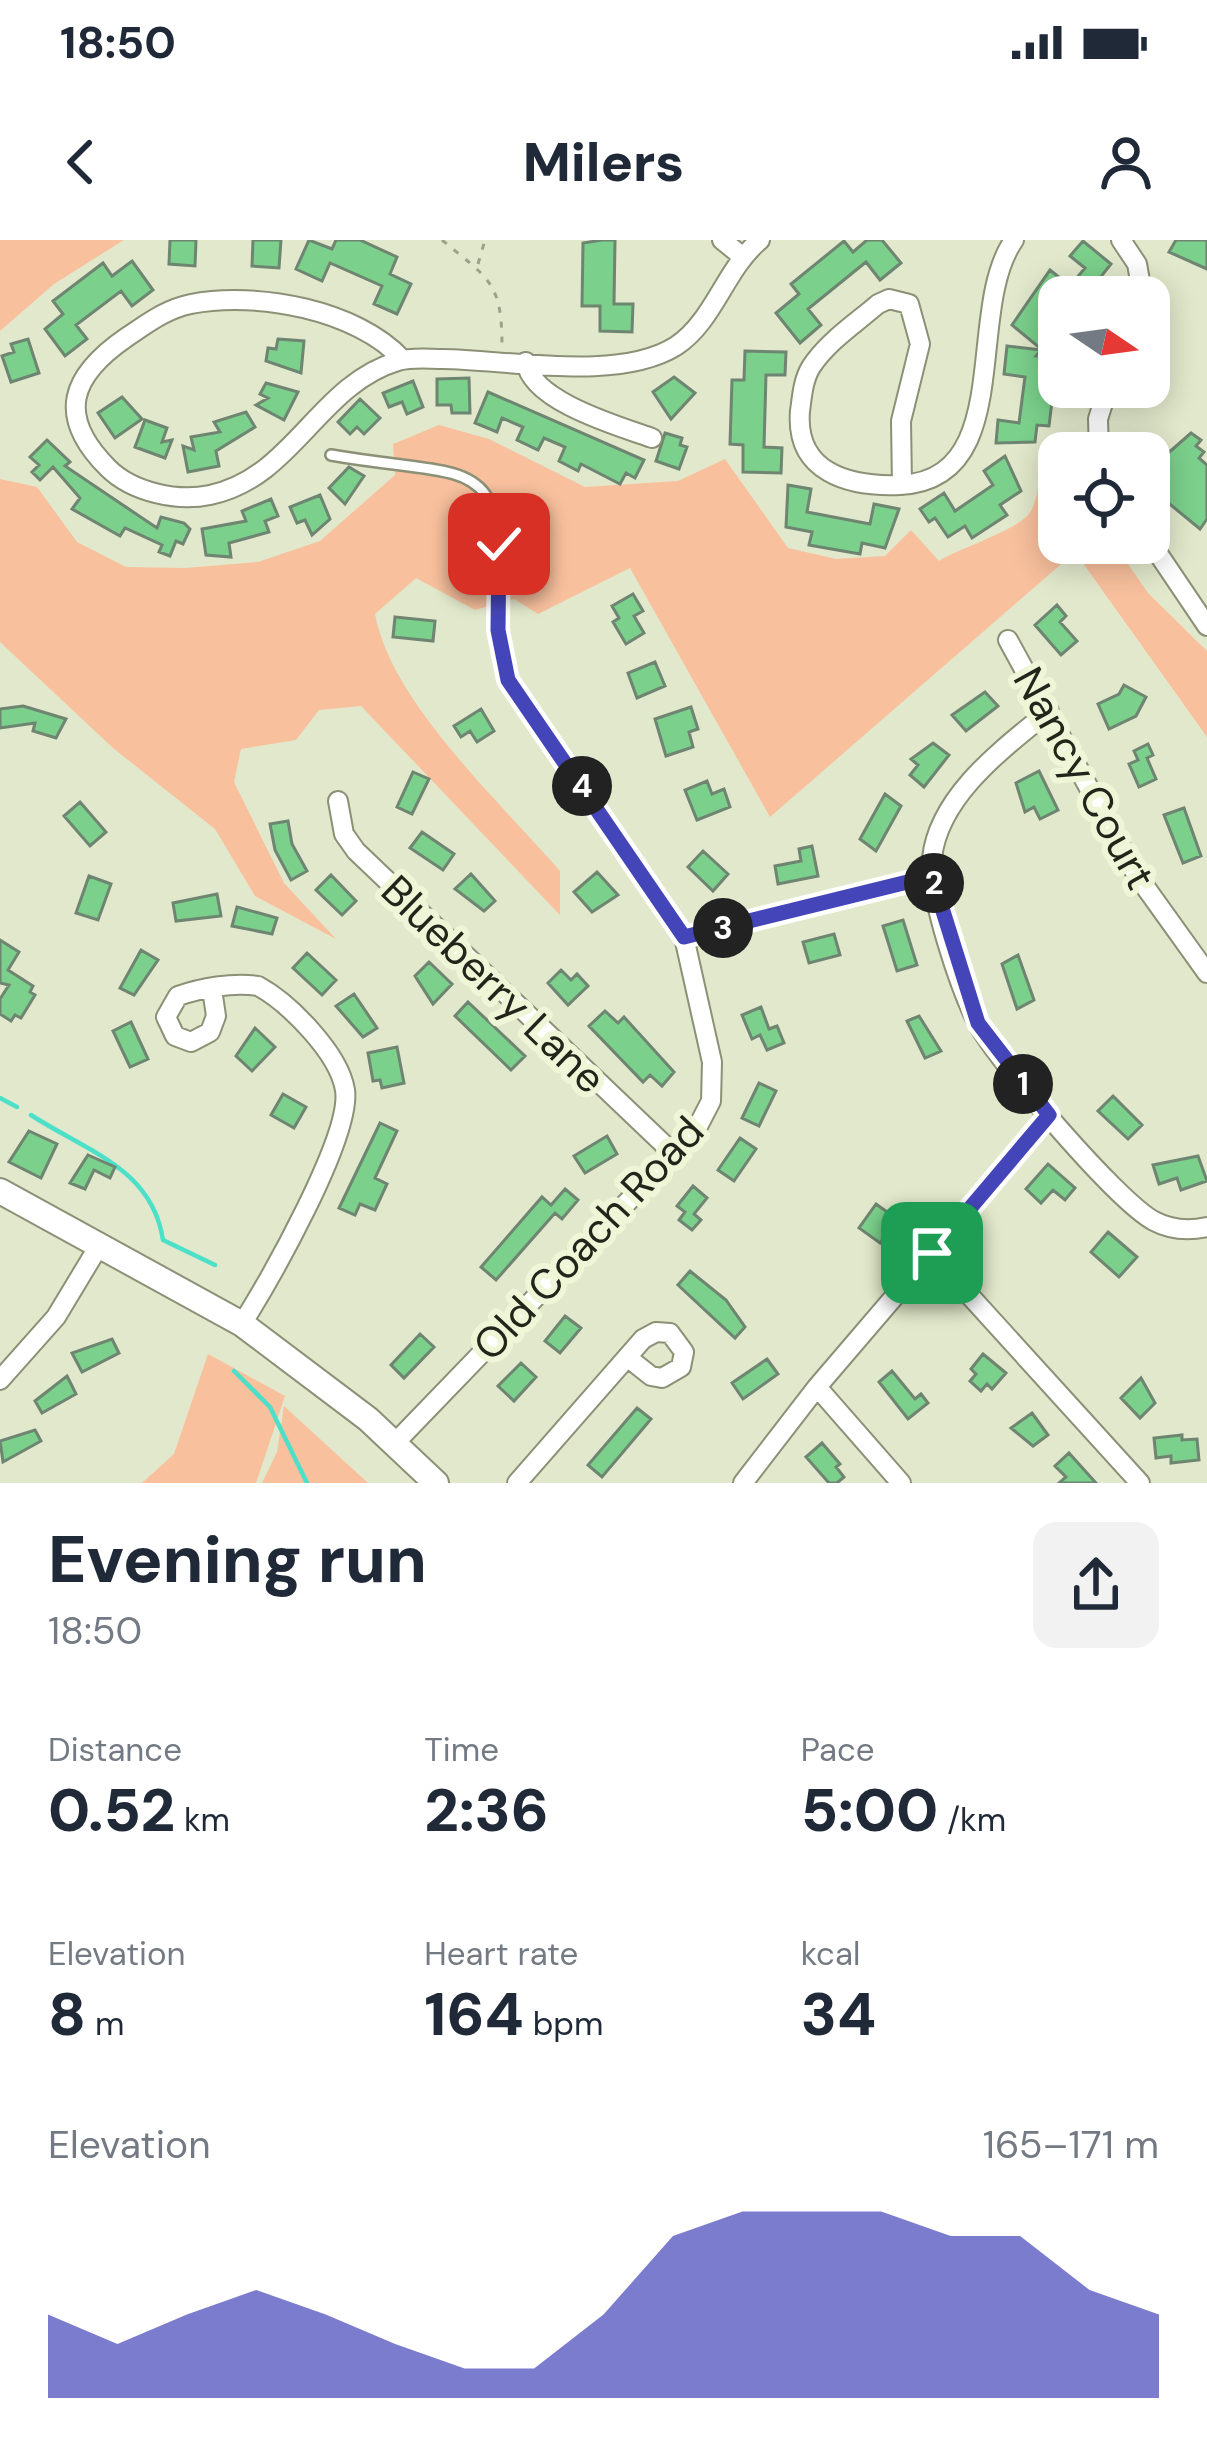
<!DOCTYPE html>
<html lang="en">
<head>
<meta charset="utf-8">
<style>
	:root { --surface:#fff; --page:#f2f2f3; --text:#1f2937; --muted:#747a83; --accent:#4545ba }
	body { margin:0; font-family:"DM Sans",sans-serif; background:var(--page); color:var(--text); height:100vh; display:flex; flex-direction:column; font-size:45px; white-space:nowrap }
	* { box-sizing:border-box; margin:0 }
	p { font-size:39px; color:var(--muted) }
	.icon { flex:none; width:66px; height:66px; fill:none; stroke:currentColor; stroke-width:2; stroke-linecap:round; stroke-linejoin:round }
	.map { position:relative; height:1243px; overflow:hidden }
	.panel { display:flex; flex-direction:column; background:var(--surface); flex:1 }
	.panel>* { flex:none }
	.needle { width:78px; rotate:103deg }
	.buttons { position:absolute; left:1038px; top:36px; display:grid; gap:24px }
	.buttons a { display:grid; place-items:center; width:132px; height:132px; border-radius:24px; background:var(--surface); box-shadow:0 6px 30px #0003; font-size:60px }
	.pin { position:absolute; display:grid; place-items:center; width:102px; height:102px; color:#fff; margin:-51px; border-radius:24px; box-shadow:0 6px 18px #0006 }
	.km { position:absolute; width:60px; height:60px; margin:-30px; border-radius:50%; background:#222; color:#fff; font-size:33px; line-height:60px; text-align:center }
	.round { display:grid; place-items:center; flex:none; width:126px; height:126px; border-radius:24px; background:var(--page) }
	.headline { display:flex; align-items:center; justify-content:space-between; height:204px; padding:0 48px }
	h1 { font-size:66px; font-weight:800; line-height:90px }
	.metrics { display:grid; grid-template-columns:repeat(3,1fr); gap:18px; height:204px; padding:12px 48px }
	.metrics div { display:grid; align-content:center }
	.metrics b { font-size:60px; font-weight:800 }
	.metrics small { font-size:33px; font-weight:400 }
	.metrics p { font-size:33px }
	.chart { height:336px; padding:24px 48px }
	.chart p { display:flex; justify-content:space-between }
	.chart svg { width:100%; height:216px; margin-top:12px; fill:var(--accent); opacity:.7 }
	.status { display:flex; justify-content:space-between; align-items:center; height:84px; padding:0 60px; background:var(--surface); direction:ltr }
	.status svg { height:33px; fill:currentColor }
	header { display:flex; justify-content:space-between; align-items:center; height:156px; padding:0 48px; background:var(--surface); font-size:54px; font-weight:800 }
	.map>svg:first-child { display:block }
	.green { fill:#f8c09d }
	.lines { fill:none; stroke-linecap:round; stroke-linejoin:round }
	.stream { stroke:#4ce0c9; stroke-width:4.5 }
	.building { fill:#7bd08b; stroke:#6e8571; stroke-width:3 }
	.service-casing { stroke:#8b9076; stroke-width:14 }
	.minor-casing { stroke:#8b9076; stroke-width:22 }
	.secondary-casing { stroke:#8b9076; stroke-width:28 }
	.path { stroke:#9da18b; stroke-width:3; stroke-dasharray:6 9; stroke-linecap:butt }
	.service { stroke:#fff; stroke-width:9 }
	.minor { stroke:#fff; stroke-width:18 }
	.secondary { stroke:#fff; stroke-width:24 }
	.route-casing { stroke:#fff; stroke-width:24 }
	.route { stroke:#4545ba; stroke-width:15 }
	.labels { text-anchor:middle; stroke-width:12; stroke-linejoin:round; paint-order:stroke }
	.street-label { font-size:42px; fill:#23251a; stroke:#eff6d8 }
</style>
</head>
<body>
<div class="status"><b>18:50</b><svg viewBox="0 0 49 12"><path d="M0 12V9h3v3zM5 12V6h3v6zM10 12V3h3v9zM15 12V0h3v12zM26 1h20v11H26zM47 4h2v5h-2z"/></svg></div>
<header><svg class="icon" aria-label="back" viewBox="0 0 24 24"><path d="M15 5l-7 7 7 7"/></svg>Milers<svg class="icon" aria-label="person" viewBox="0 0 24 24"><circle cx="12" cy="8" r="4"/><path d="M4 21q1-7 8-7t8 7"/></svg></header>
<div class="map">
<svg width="1207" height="1243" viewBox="0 0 1207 1243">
	<rect width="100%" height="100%" fill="#e2e8cb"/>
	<path class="green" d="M 0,0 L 124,0 L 54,44 L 0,91 Z
		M 439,185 L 489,199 L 585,247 L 678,241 L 725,219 L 788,308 L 836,319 L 885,316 L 911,290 L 939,321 C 962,307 1020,290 1031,271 C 1038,258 1040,237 1043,223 L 1059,225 L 1059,303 L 1115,305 L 1148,353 L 1207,411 L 1207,497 L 1075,312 L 770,577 L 630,328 L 538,374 L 514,359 L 475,370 L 416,338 L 375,374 C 391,462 502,564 560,631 L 560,675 L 361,466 L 319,470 L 296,500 L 241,509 L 234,542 L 284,643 L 336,699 L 255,656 L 215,589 L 113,508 L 0,402 L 0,239 L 37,247 L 77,302 L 126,327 L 185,328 L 258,322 L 320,301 L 395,235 L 393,204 Z
		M 208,1114 L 285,1156 L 256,1243 L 142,1243 L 174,1214 Z
		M 284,1166 L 368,1243 L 262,1243 L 277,1212 Z"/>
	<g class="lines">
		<path class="stream" d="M 0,858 L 17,867
			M 31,875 C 86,911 152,928 163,1000 L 215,1025
			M 234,1131 L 270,1167 L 307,1243"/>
	</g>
	<path class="building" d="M 170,0 L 196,0 L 195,26 L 169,24 Z
		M 253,0 L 281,0 L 279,28 L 252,26 Z
		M 309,0 L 332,9 L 336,0 L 360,0 L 397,17 L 390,34 L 411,44 L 397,74 L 374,64 L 382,46 L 330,23 L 322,41 L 296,29 Z
		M 602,0 L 615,0 L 614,64 L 633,64 L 632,92 L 600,91 L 600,66 L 582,66 L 583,3 Z
		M 867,0 L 882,0 L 901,23 L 880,40 L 866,22 L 808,69 L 821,85 L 800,103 L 776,73 L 799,54 L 791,44 L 844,1 L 853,12 Z
		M 1176,0 L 1207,0 L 1207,29 L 1169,12 Z
		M 1083,1 L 1111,24 L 1099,39 L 1108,47 L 1100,57 L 1059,57 L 1059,88 L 1041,109 L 1012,85 L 1050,30 L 1070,46 L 1085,28 L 1070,16 Z
		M 132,21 L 153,50 L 132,66 L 121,51 L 76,85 L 87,99 L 65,116 L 45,89 L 63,74 L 53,61 L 103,23 L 112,36 Z
		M 28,99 L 39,133 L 11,142 L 2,116 L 14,112 L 11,104 Z
		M 278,99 L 304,101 L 301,133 L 266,121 L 268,108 L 276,109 Z
		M 1007,106 L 1041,110 L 1036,116 L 1045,117 L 1043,136 L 1055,137 L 1049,186 L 1037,185 L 1035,202 L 996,203 L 998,180 L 1019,183 L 1023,152 L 1025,137 L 1004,134 Z
		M 745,111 L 786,112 L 785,135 L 766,135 L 764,207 L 782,208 L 781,233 L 743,232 L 743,205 L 730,204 L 732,140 L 744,140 Z
		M 674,137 L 695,153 L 671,179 L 653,152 Z
		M 469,138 L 470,173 L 452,173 L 451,165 L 437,165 L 437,139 Z
		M 413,141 L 423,167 L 407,174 L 402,162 L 389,167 L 383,153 Z
		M 266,143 L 298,152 L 284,180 L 256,165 L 268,158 L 260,154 Z
		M 488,152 L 644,220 L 635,238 L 626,233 L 620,244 L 581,224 L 578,231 L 559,221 L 565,207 L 544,198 L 538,210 L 517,200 L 523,187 L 502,178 L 497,192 L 475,183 Z
		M 122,157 L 142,179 L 115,198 L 98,173 Z
		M 360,159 L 380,178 L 364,194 L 357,187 L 350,194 L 338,182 Z
		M 246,172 L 255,187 L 216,211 L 219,226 L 188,232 L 183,206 L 194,210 L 191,197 L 220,192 L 214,182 Z
		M 145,180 L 167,188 L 162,202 L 172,200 L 165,218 L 135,207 Z
		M 665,193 L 682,198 L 680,205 L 687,207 L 679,229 L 656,221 Z
		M 1191,193 L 1201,200 L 1196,206 L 1204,212 L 1199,218 L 1207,225 L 1207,279 L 1200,289 L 1149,247 L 1163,226 L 1158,222 Z
		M 47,200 L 70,222 L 65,226 L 157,288 L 161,277 L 184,283 L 190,289 L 183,304 L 176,301 L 170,316 L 159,312 L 162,305 L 125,288 L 120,296 L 72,269 L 80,258 L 53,227 L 40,240 L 32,232 L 39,225 L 30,217 Z
		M 1005,216 L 1021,251 L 1000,265 L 1007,275 L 972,298 L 965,286 L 948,297 L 935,278 L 929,282 L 920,269 L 944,253 L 955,271 L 993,245 L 984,231 Z
		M 349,227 L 364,236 L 345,264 L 329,248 Z
		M 788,245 L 811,249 L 807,272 L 870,284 L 874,264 L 899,269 L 885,308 L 862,303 L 860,314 L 809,305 L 812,292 L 786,287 Z
		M 320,255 L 330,279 L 312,295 L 305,280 L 297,283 L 290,267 Z
		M 271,259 L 278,276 L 265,281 L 269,292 L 229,303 L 231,317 L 206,315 L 202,289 L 246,281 L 242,271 Z
		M 633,354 L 643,371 L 634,376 L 644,393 L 626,404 L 613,382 L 619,378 L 612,366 Z
		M 1057,365 L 1066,376 L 1060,382 L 1077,401 L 1061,415 L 1035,385 Z
		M 395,377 L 435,381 L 433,401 L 393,397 Z
		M 655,422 L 665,446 L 637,458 L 628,433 Z
		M 1124,445 L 1146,457 L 1136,476 L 1109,489 L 1098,464 L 1119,454 Z
		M 985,452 L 998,466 L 966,491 L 952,475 Z
		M 23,466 L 66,479 L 56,498 L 33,491 L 35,483 L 0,488 L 0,469 Z
		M 691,467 L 698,489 L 689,492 L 693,507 L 666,516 L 655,479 Z
		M 481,469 L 494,491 L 477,502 L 470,491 L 461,497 L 454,486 Z
		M 933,503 L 949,515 L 924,547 L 910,535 L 918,525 L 911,519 Z
		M 1148,504 L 1153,515 L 1147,518 L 1156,539 L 1139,547 L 1129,524 L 1138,520 L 1134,511 Z
		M 1039,531 L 1058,570 L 1040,579 L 1034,567 L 1025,572 L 1016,543 Z
		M 413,532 L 429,539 L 412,574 L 397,567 Z
		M 707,541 L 712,554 L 724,549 L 730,567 L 697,580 L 685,550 Z
		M 885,554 L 901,566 L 876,611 L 860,599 Z
		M 80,562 L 106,592 L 90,606 L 64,576 Z
		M 1184,568 L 1201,616 L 1183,623 L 1164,575 Z
		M 288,581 L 292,604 L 307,631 L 291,640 L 275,610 L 270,584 Z
		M 422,592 L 454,614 L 443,630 L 410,608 Z
		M 812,606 L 818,636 L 778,644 L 775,626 L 801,621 L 799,609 Z
		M 703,611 L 728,634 L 713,651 L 688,627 Z
		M 597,632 L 618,655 L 592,672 L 574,652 Z
		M 471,634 L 495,661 L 484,671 L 455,649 Z
		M 331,635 L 356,661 L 342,675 L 316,650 Z
		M 89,636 L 111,644 L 98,680 L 76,673 Z
		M 217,654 L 221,676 L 176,681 L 173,663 Z
		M 237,667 L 277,678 L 272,694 L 232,686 Z
		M 903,680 L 917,725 L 897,731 L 883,686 Z
		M 834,694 L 840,715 L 809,723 L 803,702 Z
		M 0,700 L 19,712 L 8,730 L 33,746 L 30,752 L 35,755 L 21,778 L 15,775 L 11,781 L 0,774 L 0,759 L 9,745 L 0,743 Z
		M 141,710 L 158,720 L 134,755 L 120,748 Z
		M 307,713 L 336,740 L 322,755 L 293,728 Z
		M 1018,715 L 1034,760 L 1017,769 L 1002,724 Z
		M 429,722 L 452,744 L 433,764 L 415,736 Z
		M 561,730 L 571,740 L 577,734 L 588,746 L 568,765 L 548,743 Z
		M 354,754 L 377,788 L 363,797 L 336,766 Z
		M 468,762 L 525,816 L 511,830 L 455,776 Z
		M 761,767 L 769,789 L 777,786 L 784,803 L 767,810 L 760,795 L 752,799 L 742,775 Z
		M 605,771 L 618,783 L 624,777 L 674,832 L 662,846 L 650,835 L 643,842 L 589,786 Z
		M 919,776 L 941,811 L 925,818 L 907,781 Z
		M 131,782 L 148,819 L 130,827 L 113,791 Z
		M 255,788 L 275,807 L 252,831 L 236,816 Z
		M 397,807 L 404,843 L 382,848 L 380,840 L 373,841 L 368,813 Z
		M 759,843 L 776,851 L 759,886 L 742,878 Z
		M 283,854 L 306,867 L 294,888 L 271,875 Z
		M 1113,856 L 1142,885 L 1128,899 L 1098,871 Z
		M 380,883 L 397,891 L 375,938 L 387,944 L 375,970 L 360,964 L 355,975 L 339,968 Z
		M 29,891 L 57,904 L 41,938 L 9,922 Z
		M 607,896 L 617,914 L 585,933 L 574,916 Z
		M 740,898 L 756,909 L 734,941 L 718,930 Z
		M 88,915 L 115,927 L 110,938 L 94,930 L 85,949 L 70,943 Z
		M 1198,916 L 1207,941 L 1181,950 L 1177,938 L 1159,944 L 1153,925 Z
		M 1048,924 L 1075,948 L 1065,960 L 1053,950 L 1041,963 L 1026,949 Z
		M 693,946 L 707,958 L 694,974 L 701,980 L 692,990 L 679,980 L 685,972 L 677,966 Z
		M 565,949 L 578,960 L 562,979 L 555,973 L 496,1040 L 481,1027 L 542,957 L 551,965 Z
		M 876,964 L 897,979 L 880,1003 L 859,988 Z
		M 1108,992 L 1137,1017 L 1119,1037 L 1091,1012 Z
		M 690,1031 L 726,1060 L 745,1087 L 735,1098 L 678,1045 Z
		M 565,1076 L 581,1088 L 560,1113 L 545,1101 Z
		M 420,1094 L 434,1107 L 404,1138 L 391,1125 Z
		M 112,1099 L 119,1113 L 82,1132 L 72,1113 Z
		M 983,1114 L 1006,1133 L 992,1149 L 987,1144 L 981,1151 L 970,1141 L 976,1134 L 971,1129 Z
		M 767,1119 L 778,1134 L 743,1159 L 732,1143 Z
		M 521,1123 L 536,1137 L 514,1161 L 498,1146 Z
		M 892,1131 L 915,1159 L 921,1154 L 928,1163 L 908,1179 L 879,1142 Z
		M 67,1136 L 76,1154 L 42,1173 L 35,1161 Z
		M 1141,1138 L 1155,1163 L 1140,1178 L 1121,1158 Z
		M 637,1168 L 651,1179 L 602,1237 L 588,1225 Z
		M 1032,1173 L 1048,1195 L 1033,1206 L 1011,1188 Z
		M 35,1190 L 41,1201 L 3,1222 L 0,1201 Z
		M 1182,1195 L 1182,1200 L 1197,1199 L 1199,1220 L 1171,1223 L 1171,1216 L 1156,1218 L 1154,1198 Z
		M 822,1203 L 840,1224 L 836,1227 L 844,1237 L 837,1243 L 829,1243 L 806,1217 Z
		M 1069,1213 L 1096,1243 L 1059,1243 L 1066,1237 L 1055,1226 Z"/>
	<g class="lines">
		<defs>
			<path id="service" d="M 331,215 C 479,241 509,206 498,390"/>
			<path id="minor" d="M 722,0 L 743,17
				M 1121,0 L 1137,24 L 1143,57
				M 402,119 C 357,70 257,51 191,64 C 166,69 148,83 127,97 C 70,136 56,176 108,228 C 132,252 177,262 210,255 C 293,238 318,145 398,121 C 412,117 428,119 443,119 C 509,120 619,142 676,106 C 714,81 725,29 760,0
				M 526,122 C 531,161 618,186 652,198
				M 1099,213 L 1098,179 L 1108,147
				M 902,245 L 901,181 L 920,104 L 909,64 L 889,59 L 878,64 C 856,83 827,102 811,127 C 803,140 802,157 800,171 C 795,232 848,247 900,245 C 1017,239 964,71 1014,0
				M 1149,300 L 1207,386
				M 1008,400 L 1136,634 L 1207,733
				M 1049,471 C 1004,508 939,555 932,618 C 928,655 961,751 978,784 C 999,823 1117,961 1154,981 C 1171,990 1189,991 1207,987
				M 338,561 L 344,594 L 356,611 L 674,914
				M 684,697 L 932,636
				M 212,749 L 216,776 L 210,792 L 191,802 L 175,796 L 166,777 L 178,756 C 201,748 233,742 258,746 C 289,763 339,813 345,850 C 352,896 269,1041 242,1084
				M 931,1013 L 1140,1243
				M 0,1140 L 56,1077 L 100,1004
				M 817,1147 L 901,1243
				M 394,1204 L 695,892 L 711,861 L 712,822 L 684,697 L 508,440 L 498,390
				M 517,1243 L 643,1099 L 656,1092 L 670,1093 L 684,1112 L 681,1127 L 662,1138 L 651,1136 L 627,1117
				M 743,1243 L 817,1147 L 1049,876"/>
			<path id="secondary" d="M 0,951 L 242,1084 L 368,1179 L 436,1243"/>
		</defs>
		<use href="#service" class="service-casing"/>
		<use href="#minor" class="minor-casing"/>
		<use href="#secondary" class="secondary-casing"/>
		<path class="path" d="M 442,0 C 489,39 502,42 502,106
			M 478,24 L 485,0"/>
		<use href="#service" class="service"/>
		<use href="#minor" class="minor"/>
		<use href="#secondary" class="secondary"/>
	</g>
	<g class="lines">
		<defs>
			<path id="route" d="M 499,304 L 498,390 L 508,440 L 684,697 L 932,636 L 978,783 L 1049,875 L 932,1013"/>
		</defs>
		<use href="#route" class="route-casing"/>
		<use href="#route" class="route"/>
	</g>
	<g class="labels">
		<g class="street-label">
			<text transform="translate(1085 538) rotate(61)" y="15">Nancy Court</text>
			<text transform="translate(494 744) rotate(44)" y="15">Blueberry Lane</text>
			<text transform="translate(588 998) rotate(-47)" y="15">Old Coach Road</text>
		</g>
	</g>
</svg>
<div class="buttons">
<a><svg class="needle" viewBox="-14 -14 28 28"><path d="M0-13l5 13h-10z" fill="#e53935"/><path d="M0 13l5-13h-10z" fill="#747a83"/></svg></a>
<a><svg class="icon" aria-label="locate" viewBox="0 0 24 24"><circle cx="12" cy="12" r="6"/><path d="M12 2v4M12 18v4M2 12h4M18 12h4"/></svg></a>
</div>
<div class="pin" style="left:932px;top:1013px;background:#1e9e55"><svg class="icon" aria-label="arrive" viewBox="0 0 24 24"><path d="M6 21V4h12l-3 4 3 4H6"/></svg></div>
<div class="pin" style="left:499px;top:304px;background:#d93025"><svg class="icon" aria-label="check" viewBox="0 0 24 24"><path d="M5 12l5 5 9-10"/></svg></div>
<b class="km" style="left:1023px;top:844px">1</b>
<b class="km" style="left:934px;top:643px">2</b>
<b class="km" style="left:723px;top:688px">3</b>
<b class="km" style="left:582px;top:546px">4</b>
</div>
<section class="panel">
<div class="headline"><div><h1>Evening run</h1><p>18:50</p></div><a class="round"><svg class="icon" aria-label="share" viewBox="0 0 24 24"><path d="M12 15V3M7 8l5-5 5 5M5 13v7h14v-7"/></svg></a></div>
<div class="metrics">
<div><p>Distance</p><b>0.52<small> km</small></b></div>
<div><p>Time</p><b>2:36</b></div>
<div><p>Pace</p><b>5:00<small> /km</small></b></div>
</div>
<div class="metrics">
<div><p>Elevation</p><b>8<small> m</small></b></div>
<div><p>Heart rate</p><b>164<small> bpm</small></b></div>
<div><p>kcal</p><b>34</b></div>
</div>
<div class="chart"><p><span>Elevation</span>165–171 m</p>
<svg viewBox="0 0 160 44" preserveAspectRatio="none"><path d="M0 44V27L10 33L20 27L30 22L40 27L50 33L60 38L70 38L80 27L90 11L100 6L110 6L120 6L130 11L140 11L150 22L160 27V44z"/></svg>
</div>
</section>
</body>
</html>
